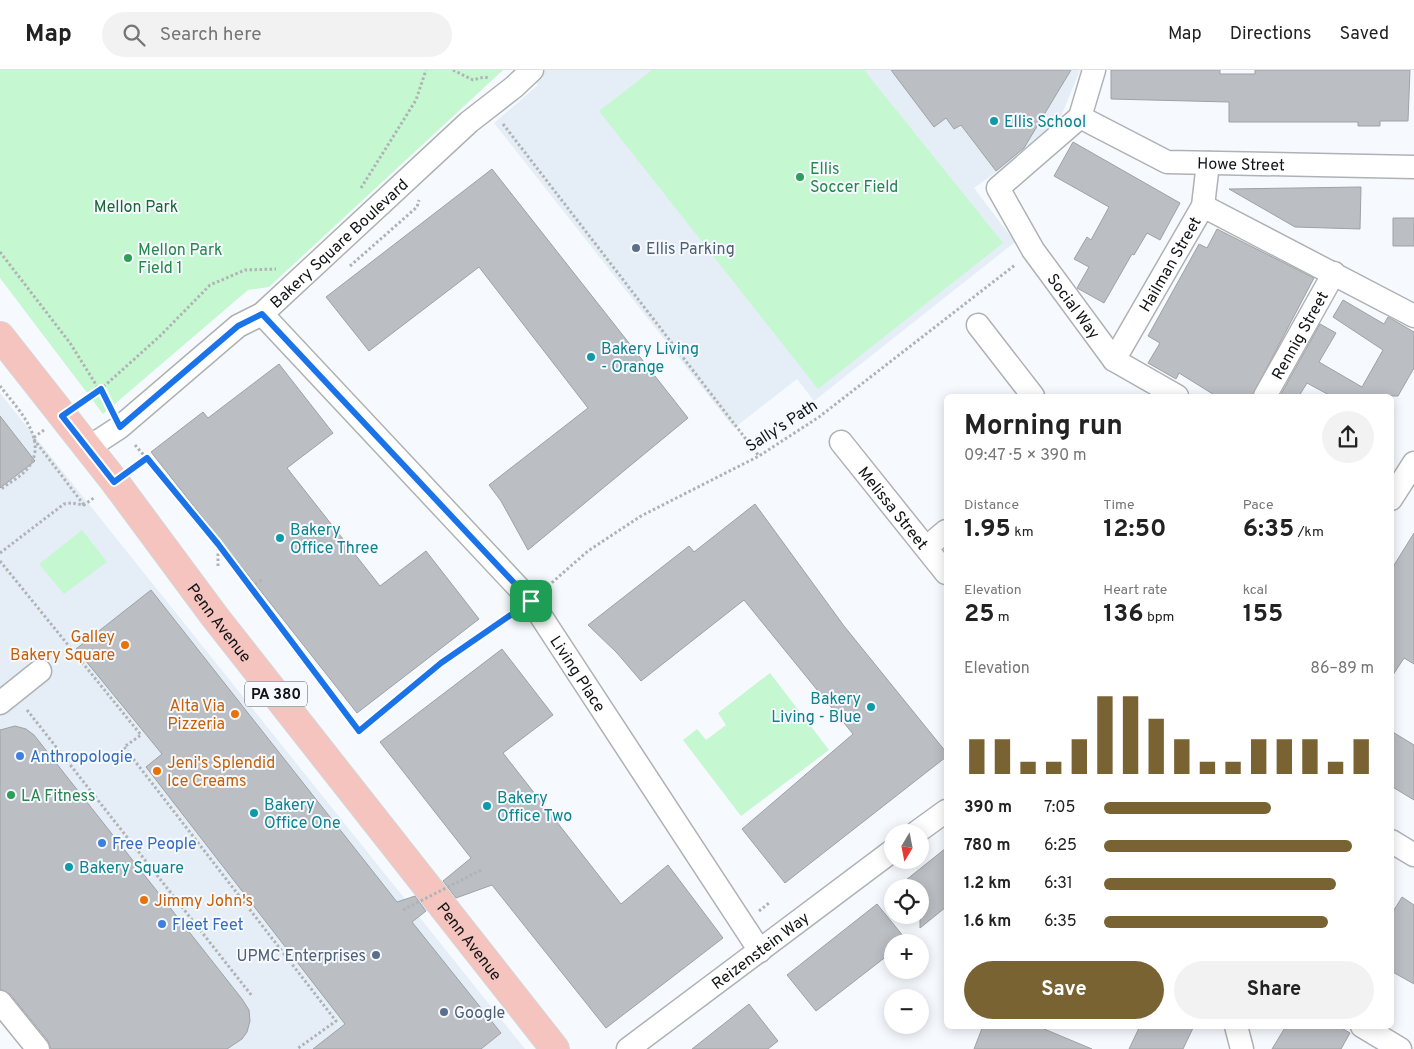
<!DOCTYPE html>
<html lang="en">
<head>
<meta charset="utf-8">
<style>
	:root { --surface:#fff; --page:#f2f2f2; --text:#222; --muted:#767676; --line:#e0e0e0; --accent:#796333 }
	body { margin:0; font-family:Overpass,sans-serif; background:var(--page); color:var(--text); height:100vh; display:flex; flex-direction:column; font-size:19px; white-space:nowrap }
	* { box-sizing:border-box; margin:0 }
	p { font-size:16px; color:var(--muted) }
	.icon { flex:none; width:28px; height:28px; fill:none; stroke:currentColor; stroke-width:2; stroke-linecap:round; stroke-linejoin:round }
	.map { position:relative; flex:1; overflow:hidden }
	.panel { position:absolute; left:944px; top:324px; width:450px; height:635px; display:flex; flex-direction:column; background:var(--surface); border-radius:8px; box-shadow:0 2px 12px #0003 }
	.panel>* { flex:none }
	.needle { width:32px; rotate:190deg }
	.buttons { position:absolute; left:884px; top:754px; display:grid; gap:10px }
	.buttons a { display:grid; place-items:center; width:45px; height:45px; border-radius:50%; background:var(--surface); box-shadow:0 2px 12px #0003; font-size:25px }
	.pin { position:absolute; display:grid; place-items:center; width:42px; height:42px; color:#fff; margin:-21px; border-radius:10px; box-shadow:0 2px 8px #0006 }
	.round { display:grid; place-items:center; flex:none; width:52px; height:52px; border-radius:26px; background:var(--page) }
	.headline { display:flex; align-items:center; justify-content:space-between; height:85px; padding:0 20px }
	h1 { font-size:28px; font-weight:700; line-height:38px }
	.figures { display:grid; grid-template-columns:repeat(3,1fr); gap:8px; height:85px; padding:5px 20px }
	.figures div { display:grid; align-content:center }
	.figures b { font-size:25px; font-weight:700 }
	.figures small { font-size:14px; font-weight:400 }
	.figures p { font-size:14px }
	.chart { height:140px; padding:10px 20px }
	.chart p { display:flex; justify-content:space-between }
	.chart svg { width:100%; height:90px; margin-top:5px; stroke:var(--accent); stroke-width:6 }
	.button { display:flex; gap:10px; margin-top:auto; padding:10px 20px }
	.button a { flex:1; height:58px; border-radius:30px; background:var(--accent); color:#fff; font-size:20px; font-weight:700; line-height:58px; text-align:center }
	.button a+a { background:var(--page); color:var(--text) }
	ul { padding:0 20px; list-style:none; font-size:16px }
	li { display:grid; grid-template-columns:80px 60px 1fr; align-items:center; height:38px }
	li i { height:12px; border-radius:6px; background:var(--accent) }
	header { display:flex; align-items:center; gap:30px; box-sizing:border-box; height:70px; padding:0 25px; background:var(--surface); border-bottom:1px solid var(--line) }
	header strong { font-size:24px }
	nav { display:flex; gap:28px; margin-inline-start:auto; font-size:18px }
	.search { width:350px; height:45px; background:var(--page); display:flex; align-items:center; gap:12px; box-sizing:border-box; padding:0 18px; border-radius:28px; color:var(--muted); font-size:19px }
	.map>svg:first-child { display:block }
	.built { fill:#e5eef6 }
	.green { fill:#c5f7d1 }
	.building { fill:#bbbec2; stroke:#9ea2a5 }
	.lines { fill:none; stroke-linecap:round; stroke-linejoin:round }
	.minor-casing { stroke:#afb2b5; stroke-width:25 }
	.major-casing { stroke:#d4d5d5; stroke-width:30 }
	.path { stroke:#b0b3b6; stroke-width:3; stroke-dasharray:2.5 2.5; stroke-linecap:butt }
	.minor { stroke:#fff; stroke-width:22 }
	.major { stroke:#f5c4bf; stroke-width:28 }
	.path-bridge { stroke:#b0b3b6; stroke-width:3; stroke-dasharray:2.5 2.5; stroke-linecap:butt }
	.route-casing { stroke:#fff; stroke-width:10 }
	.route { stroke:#1a73e8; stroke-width:6 }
	.culture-dot { fill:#0f9aa8; stroke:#f6f9fd; stroke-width:2 }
	.leisure-dot { fill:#2e9e5b; stroke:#f6f9fd; stroke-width:2 }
	.service-dot { fill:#5c6f8a; stroke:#f6f9fd; stroke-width:2 }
	.food-dot { fill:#e8710a; stroke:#f6f9fd; stroke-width:2 }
	.shop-dot { fill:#3f7fe0; stroke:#f6f9fd; stroke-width:2 }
	.labels { text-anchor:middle; stroke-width:4; stroke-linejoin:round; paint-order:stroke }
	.shield { fill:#f6f9fd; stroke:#56585b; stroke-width:1 }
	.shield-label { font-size:15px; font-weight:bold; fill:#121315 }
	.culture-label { font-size:16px; fill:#0d838f; stroke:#f6f9fd; text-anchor:start }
	.street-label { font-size:16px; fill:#121315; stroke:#f6f9fd }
	.leisure-label { font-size:16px; fill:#27864d; stroke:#f6f9fd; text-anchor:start }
	.park-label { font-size:16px; fill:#1e6439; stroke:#f6f9fd }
	.service-label { font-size:16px; fill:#4e5e75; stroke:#f6f9fd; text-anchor:start }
	.food-label { font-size:16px; fill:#c56008; stroke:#f6f9fd; text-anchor:end }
	.shop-label { font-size:16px; fill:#366cbe; stroke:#f6f9fd; text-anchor:start }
</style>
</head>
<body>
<header>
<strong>Map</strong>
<div class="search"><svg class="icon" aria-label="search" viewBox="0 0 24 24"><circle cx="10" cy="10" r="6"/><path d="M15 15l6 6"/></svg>Search here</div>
<nav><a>Map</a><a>Directions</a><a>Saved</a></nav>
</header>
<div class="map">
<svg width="1414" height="979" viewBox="0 0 1414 979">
	<rect width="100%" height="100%" fill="#f6f9fd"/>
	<path class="built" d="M 526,0 L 1080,0 L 1056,59 L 974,118 L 1015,172 L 814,331 L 797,309 L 734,358 L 494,53 L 538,15 Z
		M 0,323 L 525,979 L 54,979 L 0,904 Z"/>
	<path class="green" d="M 0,0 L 503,0 L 269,217 L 248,220 L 103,344 L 0,208 Z
		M 652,0 L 864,0 L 1003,173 L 818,319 L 599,41 Z
		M 82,460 L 107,492 L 64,524 L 39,494 Z
		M 770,603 L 829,680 L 741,746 L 683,670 L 697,659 L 706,670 L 726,655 L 718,643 Z"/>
	<path class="building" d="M 891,0 L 1071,0 L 1024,78 L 996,101 L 961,55 L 954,59 L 946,48 L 934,57 Z
		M 1111,0 L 1220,0 L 1220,4 L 1255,4 L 1255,0 L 1410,0 L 1408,51 L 1380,51 L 1380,56 L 1358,56 L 1358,52 L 1229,52 L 1229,32 L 1111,29 Z
		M 1073,72 L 1180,133 L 1160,170 L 1147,163 L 1134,185 L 1132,184 L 1104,233 L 1077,218 L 1089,197 L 1074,189 L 1087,167 L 1091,170 L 1109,137 L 1054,106 Z
		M 492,99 L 688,348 L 528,480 L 501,431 L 489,415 L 588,338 L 479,197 L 369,281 L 326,227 Z
		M 1361,117 L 1360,159 L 1295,157 L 1229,119 Z
		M 1393,148 L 1414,148 L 1414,176 L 1393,176 Z
		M 1217,159 L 1314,208 L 1252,326 L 1216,326 L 1179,303 L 1176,309 L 1148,293 L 1160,273 L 1148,266 L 1199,174 L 1207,178 Z
		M 1343,230 L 1384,254 L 1388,247 L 1414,262 L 1414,298 L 1398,326 L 1331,326 L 1307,313 L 1299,326 L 1280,326 L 1320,254 L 1336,263 L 1319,292 L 1362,317 L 1383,280 L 1333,247 Z
		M 279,294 L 333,363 L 287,398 L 380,516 L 426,481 L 479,549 L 357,643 L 151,382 L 203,342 L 208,348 Z
		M 0,346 L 35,391 L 0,418 Z
		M 755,434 L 844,556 L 946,682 L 946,687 L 785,813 L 742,759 L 853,664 L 744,530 L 641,611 L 617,583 L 588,555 L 689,476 L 694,482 Z
		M 1414,463 L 1414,594 L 1404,588 L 1391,608 L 1391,500 Z
		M 151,520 L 397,832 L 415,826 L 426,841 L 412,852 L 501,963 L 481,979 L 313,979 L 345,954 L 146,697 L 162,684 L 76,579 Z
		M 502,579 L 553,645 L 503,683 L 621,834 L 668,795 L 723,868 L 606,958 L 492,815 L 456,828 L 443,811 L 471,788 L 380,672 Z
		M 15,656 L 26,659 L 34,665 L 242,929 L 249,940 L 250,951 L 247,962 L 242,969 L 227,979 L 51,979 L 48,971 L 10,924 L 0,919 L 0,660 Z
		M 1391,661 L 1414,675 L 1414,730 L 1391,716 Z
		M 946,778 L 946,837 L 920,858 L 920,818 L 896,818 Z
		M 1402,827 L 1414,835 L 1414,914 L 1391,901 L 1391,845 Z
		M 877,834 L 908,872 L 892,872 L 892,882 L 816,941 L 787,905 Z
		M 749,934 L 778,971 L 768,979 L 692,979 Z
		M 983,956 L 1037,956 L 1092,979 L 974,979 Z
		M 1140,956 L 1194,956 L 1183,979 L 1129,979 Z
		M 1286,956 L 1338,956 L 1350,963 L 1341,979 L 1272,979 Z"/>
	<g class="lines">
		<defs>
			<g id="minor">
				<path id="s1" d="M 1094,0 L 1080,47 L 998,118 L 1033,180 L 1114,290 L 1177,326"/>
				<path id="s2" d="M 1080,47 L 1167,92 L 1414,97"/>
				<path d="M 1203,136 L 1414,246"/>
				<path id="s3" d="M 262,244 L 531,531 L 760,881"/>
				<path d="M 978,255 L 1033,326"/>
				<path id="s4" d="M 1114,290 L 1203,136 L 1208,93"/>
				<path id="s5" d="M 1265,326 L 1334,203"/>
				<path id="s6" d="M 841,372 L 946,503"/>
				<path id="s7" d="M 88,378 L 120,357 L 238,256 L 262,244 L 469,52 L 514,17 L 532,0"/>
				<path d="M 1391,429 L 1414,393"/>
				<path d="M 927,477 L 946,461"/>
				<path d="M 0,633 L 40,601"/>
				<path d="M 917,762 L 946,741"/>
				<path d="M 1391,771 L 1414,785"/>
				<path d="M 0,932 L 38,979"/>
				<path d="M 1236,956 L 1242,979"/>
				<path d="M 1362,956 L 1400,979"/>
				<path id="s8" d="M 628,979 L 892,781"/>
			</g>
			<g id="major">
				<path id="s9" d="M 0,266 L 115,412 L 215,547 L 555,979"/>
			</g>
		</defs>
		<use href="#minor" class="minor-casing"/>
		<use href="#major" class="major-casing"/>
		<path class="path" d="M 453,0 L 473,10 L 484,7 L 489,8
			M 503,54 L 759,386
			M 361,118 L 416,30 L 426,0
			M 0,182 L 70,273 L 110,337
			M 350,196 L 417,137 L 419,130
			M 0,316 C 16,337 50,370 28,398 C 21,407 8,413 0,420
			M 83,331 L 101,319 L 160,266 L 210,215 L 245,200 L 276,199
			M 44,360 L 33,368 L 84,435
			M 135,375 L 189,437 L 359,661 L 441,593 L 512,544
			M 136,397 L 147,388
			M 0,483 L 64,434 L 71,433 L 84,435 L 95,427
			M 0,491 L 141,665 L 124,677 L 336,951 L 297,979
			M 218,496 L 218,475
			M 548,516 L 588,481 L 641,446 L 759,386 L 819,347 L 1015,195
			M 251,517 L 263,509
			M 27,640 L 252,926
			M 759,841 L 769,833"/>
		<use href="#minor" class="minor"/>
		<use href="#major" class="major"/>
		<path class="path-bridge" d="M 403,840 L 481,800"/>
	</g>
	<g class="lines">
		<defs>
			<path id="route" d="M 262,244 L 531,531 L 441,593 L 359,661 L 218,474 L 147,388 L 114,412 L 62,346 L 101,319 L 120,357 L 238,256 Z"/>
		</defs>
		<use href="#route" class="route-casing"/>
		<use href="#route" class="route"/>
	</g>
	<g class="culture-dot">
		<circle cx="994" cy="51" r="5"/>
		<circle cx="591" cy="287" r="5"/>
		<circle cx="280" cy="468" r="5"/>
		<circle cx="871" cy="637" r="5"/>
		<circle cx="487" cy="736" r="5"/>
		<circle cx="254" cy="743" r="5"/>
		<circle cx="69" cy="797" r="5"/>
	</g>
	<g class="leisure-dot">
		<circle cx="800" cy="107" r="5"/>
		<circle cx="128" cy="188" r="5"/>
		<circle cx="11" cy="725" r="5"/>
	</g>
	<g class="service-dot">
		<circle cx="636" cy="178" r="5"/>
		<circle cx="376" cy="885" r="5"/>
		<circle cx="444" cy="942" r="5"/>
	</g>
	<g class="food-dot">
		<circle cx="125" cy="575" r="5"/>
		<circle cx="235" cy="644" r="5"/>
		<circle cx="157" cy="701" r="5"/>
		<circle cx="144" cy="830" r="5"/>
	</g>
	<g class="shop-dot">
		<circle cx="20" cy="686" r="5"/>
		<circle cx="102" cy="773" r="5"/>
		<circle cx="162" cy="854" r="5"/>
	</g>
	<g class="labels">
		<rect class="shield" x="245" y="611.5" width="62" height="25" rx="4"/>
		<g class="shield-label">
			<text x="276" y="629">PA 380</text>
		</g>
		<g class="culture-label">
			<text x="1004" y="57">Ellis School</text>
			<text x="601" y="284">Bakery Living<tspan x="601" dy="18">- Orange</tspan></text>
			<text x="290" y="465">Bakery<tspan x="290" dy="18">Office Three</tspan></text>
			<text x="861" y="634" text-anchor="end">Bakery<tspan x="861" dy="18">Living - Blue</tspan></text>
			<text x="497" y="733">Bakery<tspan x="497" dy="18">Office Two</tspan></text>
			<text x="264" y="740">Bakery<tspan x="264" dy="18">Office One</tspan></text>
			<text x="79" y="803">Bakery Square</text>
		</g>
		<g class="street-label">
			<text dy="6" stroke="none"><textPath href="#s2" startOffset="172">Howe Street</textPath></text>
			<text dy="6" stroke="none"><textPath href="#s7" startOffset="325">Bakery Square Boulevard</textPath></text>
			<text dy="6" stroke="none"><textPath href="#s4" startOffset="111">Hailman Street</textPath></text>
			<text dy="6" stroke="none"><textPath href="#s1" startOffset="298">Social Way</textPath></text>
			<text dy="6" stroke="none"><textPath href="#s5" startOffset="70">Rennig Street</textPath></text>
			<text transform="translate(781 355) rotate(-33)" y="6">Sally’s Path</text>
			<text dy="6" stroke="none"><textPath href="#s6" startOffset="84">Melissa Street</textPath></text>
			<text dy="6" stroke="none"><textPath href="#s9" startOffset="361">Penn Avenue</textPath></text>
			<text dy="6" stroke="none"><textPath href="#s3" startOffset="480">Living Place</textPath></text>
			<text dy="6" stroke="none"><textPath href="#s9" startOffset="766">Penn Avenue</textPath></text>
			<text dy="6" stroke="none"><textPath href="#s8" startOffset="165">Reizenstein Way</textPath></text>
		</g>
		<g class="leisure-label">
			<text x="810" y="104">Ellis<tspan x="810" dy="18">Soccer Field</tspan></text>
			<text x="138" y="185">Mellon Park<tspan x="138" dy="18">Field 1</tspan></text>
			<text x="21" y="731">LA Fitness</text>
		</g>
		<g class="park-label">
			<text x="136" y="142">Mellon Park</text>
		</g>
		<g class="service-label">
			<text x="646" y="184">Ellis Parking</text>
			<text x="366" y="891" text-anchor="end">UPMC Enterprises</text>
			<text x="454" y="948">Google</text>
		</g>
		<g class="food-label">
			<text x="115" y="572">Galley<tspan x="115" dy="18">Bakery Square</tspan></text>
			<text x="225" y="641">Alta Via<tspan x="225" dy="18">Pizzeria</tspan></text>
			<text x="167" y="698" text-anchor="start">Jeni's Splendid<tspan x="167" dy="18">Ice Creams</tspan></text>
			<text x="154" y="836" text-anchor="start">Jimmy John's</text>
		</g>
		<g class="shop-label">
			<text x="30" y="692">Anthropologie</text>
			<text x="112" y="779">Free People</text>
			<text x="172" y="860">Fleet Feet</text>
		</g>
	</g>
</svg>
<div class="buttons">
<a><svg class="needle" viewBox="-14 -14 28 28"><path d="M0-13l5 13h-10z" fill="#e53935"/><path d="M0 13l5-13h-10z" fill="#767676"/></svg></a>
<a><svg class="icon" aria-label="locate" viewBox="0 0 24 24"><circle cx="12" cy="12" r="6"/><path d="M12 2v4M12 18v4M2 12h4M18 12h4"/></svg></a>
<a>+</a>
<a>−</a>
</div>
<div class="pin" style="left:531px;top:531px;background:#1e9e55"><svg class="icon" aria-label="arrive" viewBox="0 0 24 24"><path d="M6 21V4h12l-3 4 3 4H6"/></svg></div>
<section class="panel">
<div class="headline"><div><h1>Morning run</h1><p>09:47 · 5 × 390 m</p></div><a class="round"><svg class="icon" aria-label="share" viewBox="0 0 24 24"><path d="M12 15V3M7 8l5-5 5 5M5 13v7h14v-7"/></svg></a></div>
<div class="figures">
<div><p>Distance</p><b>1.95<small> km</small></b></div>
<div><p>Time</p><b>12:50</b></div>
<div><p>Pace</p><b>6:35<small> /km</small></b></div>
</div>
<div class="figures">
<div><p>Elevation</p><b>25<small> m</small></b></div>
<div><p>Heart rate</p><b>136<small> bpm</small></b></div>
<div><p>kcal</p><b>155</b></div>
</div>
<div class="chart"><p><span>Elevation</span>86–89 m</p>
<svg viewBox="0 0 160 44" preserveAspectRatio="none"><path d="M5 44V27M15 44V27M25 44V38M35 44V38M45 44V27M55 44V6M65 44V6M75 44V17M85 44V27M95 44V38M105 44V38M115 44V27M125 44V27M135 44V27M145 44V38M155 44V27"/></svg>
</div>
<ul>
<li><b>390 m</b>7:05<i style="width:62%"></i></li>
<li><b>780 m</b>6:25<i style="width:92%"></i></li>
<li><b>1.2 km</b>6:31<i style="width:86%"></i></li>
<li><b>1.6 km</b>6:35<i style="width:83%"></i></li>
</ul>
<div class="button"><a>Save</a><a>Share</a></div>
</section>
</div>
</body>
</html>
